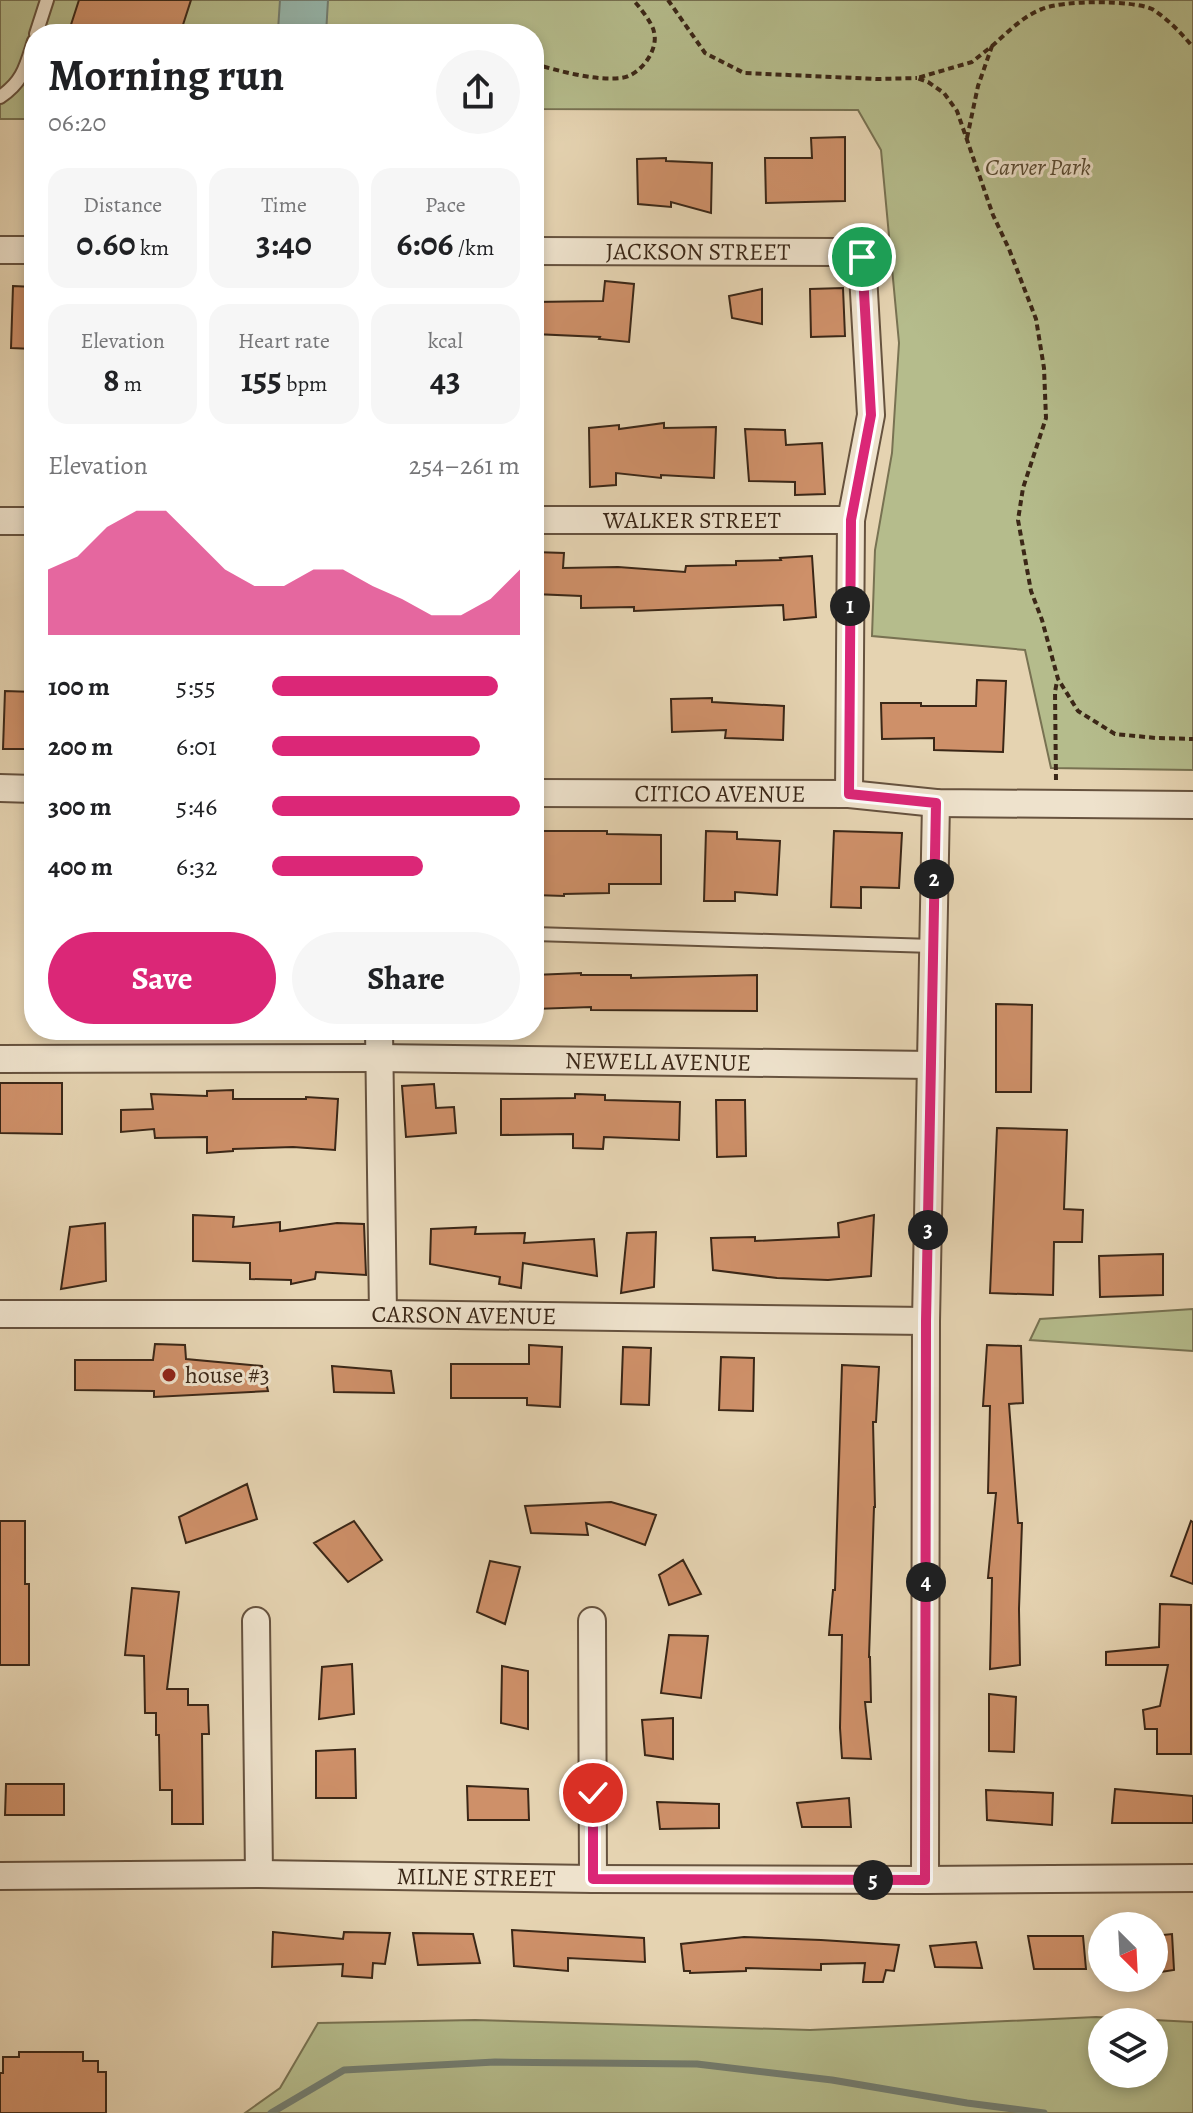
<!DOCTYPE html>
<html lang="en">
<head>
<meta charset="utf-8">
<style>
	:root { --surface:#fff; --page:#f6f6f6; --text:#202124; --muted:#757577; --accent:#db2777 }
	body { margin:0; font-family:Alegreya,serif; background:var(--page); color:var(--text); height:100vh; display:flex; flex-direction:column; font-size:30px; white-space:nowrap }
	* { box-sizing:border-box; margin:0 }
	p { font-size:26px; color:var(--muted) }
	.icon { flex:none; width:44px; height:44px; fill:none; stroke:currentColor; stroke-width:2; stroke-linecap:round; stroke-linejoin:round }
	.map { position:relative; flex:1; overflow:hidden }
	.details { position:absolute; left:24px; top:24px; width:520px; height:1016px; display:flex; flex-direction:column; background:var(--surface); border-radius:32px; box-shadow:0 4px 12px #0003 }
	.details>* { flex:none }
	.needle { width:52px; rotate:156deg }
	.tools { position:absolute; left:1088px; top:1912px; display:grid; gap:16px }
	.tools a { display:grid; place-items:center; width:80px; height:80px; border-radius:50%; background:var(--surface); box-shadow:0 4px 12px #0003; font-size:40px }
	.pin { position:absolute; display:grid; place-items:center; width:68px; height:68px; color:#fff; margin:-34px; border:4px solid #fff; border-radius:50%; box-shadow:0 2px 8px #0007 }
	.km { position:absolute; width:40px; height:40px; margin:-20px; border-radius:50%; background:#222; color:#fff; font-size:22px; line-height:40px; text-align:center }
	.round { display:grid; place-items:center; flex:none; width:84px; height:84px; border-radius:42px; background:var(--page) }
	.overview { display:flex; align-items:center; justify-content:space-between; height:136px; padding:0 24px }
	h1 { font-size:44px; font-weight:600; line-height:60px }
	.stats { display:grid; grid-template-columns:repeat(3,1fr); gap:12px; height:136px; padding:8px 24px }
	.stats div { display:grid; align-content:center; border-radius:20px; background:var(--page); text-align:center }
	.stats b { font-size:34px; font-weight:600 }
	.stats small { font-size:22px; font-weight:400 }
	.stats p { font-size:22px }
	.chart { height:224px; padding:16px 24px }
	.chart p { display:flex; justify-content:space-between }
	.chart svg { width:100%; height:144px; margin-top:8px; fill:var(--accent); opacity:.7 }
	.button { display:flex; gap:16px; margin-top:auto; padding:16px 24px }
	.button a { flex:1; height:92px; border-radius:48px; background:var(--accent); color:#fff; font-size:32px; font-weight:600; line-height:92px; text-align:center }
	.button a+a { background:var(--page); color:var(--text) }
	ul { padding:0 24px; list-style:none; font-size:26px }
	li { display:grid; grid-template-columns:128px 96px 1fr; align-items:center; height:60px }
	li i { height:20px; border-radius:10px; background:var(--accent) }
	.map>svg:first-child { display:block }
	.green { fill:#b5bc8c; stroke:#787252; stroke-width:2; fill-rule:evenodd }
	.water { fill:#96b7ad; stroke:#727d71; stroke-width:2 }
	.lines { fill:none; stroke-linecap:round; stroke-linejoin:round }
	.stream { stroke:#727d71; stroke-width:7 }
	.building { fill:#ce9069; stroke:#3b2717; stroke-width:2 }
	.lane-casing { stroke:#66523e; stroke-width:16 }
	.street-casing { stroke:#66523e; stroke-width:30 }
	.path { stroke:#3b2717; stroke-width:4; stroke-dasharray:6 4; stroke-linecap:butt }
	.lane { stroke:#eee2cc; stroke-width:12 }
	.street { stroke:#eee2cc; stroke-width:26 }
	.route-casing { stroke:#fff; stroke-width:16 }
	.route { stroke:#db2777; stroke-width:10 }
	.poi-dot { fill:#8f2418; stroke:#eee2cc; stroke-width:3 }
	.labels { text-anchor:middle; stroke-width:6; stroke-linejoin:round; paint-order:stroke }
	.park-label { font-size:24px; font-style:italic; fill:#5a4c34; stroke:#eee2cc }
	.street-label { font-size:24px; fill:#3b2717; stroke:#eee2cc }
	.poi-label { font-size:24px; fill:#3b2717; stroke:#eee2cc; text-anchor:start }
</style>
</head>
<body>
<div class="map">
<svg width="1193" height="2113" viewBox="0 0 1193 2113">
	<rect width="100%" height="100%" fill="#e5d3b1"/>
	<filter id="stains"><feTurbulence type="fractalNoise" baseFrequency=".0025" numOctaves="4"/><feColorMatrix values="0 0 0 0 .2 0 0 0 0 .09 0 0 0 0 .02 0 0 0 .5 -.17"/></filter>
	<radialGradient id="worn" r=".72"><stop offset=".6" stop-color="#630" stop-opacity="0"/><stop offset="1" stop-color="#630" stop-opacity=".3"/></radialGradient>
	<path class="green" d="M 0,0 L 1193,0 L 1193,770 L 1051,768 L 1025,650 L 872,636 L 875,550 L 892,453 L 899,343 L 881,150 L 858,110 L 534,109 L 534,34 L 34,34 L 34,119 L 0,119 Z
		M 1193,1309 L 1193,1351 L 1030,1340 L 1040,1319 Z
		M 1096,2017 L 1193,2022 L 1193,2113 L 245,2113 L 280,2088 L 318,2023 L 475,2020 L 810,2030 ZM 1102,2022 L 1154,2022 L 1154,2074 L 1102,2074 Z"/>
	<path class="water" d="M 280,0 L 328,0 L 326,34 L 235,34 L 236,26 L 278,30 Z"/>
	<g class="lines">
		<path class="stream" d="M 271,2113 L 344,2070 L 495,2062 L 697,2064 L 832,2080 L 967,2103 L 1044,2113"/>
	</g>
	<path class="building" d="M 79,0 L 191,0 L 180,34 L 68,34 Z
		M 845,137 L 845,201 L 766,203 L 765,158 L 812,158 L 811,138 Z
		M 666,158 L 666,161 L 712,163 L 711,213 L 671,202 L 671,207 L 638,204 L 637,159 Z
		M 605,281 L 634,284 L 629,342 L 599,339 L 600,337 L 534,334 L 534,302 L 603,301 Z
		M 13,286 L 34,287 L 34,349 L 11,348 Z
		M 843,288 L 845,336 L 811,337 L 810,289 Z
		M 762,289 L 762,324 L 732,318 L 729,296 Z
		M 664,423 L 664,428 L 716,427 L 714,478 L 661,475 L 661,478 L 616,473 L 616,485 L 590,487 L 589,428 L 619,425 L 619,429 Z
		M 745,429 L 785,430 L 786,445 L 822,443 L 825,494 L 795,495 L 795,482 L 749,481 Z
		M 534,552 L 564,553 L 563,568 L 618,567 L 685,572 L 686,566 L 736,565 L 736,561 L 781,560 L 780,558 L 812,556 L 816,617 L 784,620 L 783,605 L 634,611 L 634,607 L 581,608 L 581,596 L 534,594 Z
		M 977,680 L 1006,681 L 1003,752 L 934,750 L 934,738 L 882,739 L 881,703 L 921,703 L 921,706 L 976,706 Z
		M 5,691 L 34,692 L 34,749 L 3,749 Z
		M 712,698 L 712,702 L 784,706 L 783,740 L 725,738 L 726,730 L 672,732 L 671,699 Z
		M 534,831 L 607,831 L 607,834 L 661,835 L 661,884 L 609,884 L 609,893 L 564,894 L 564,896 L 534,895 Z
		M 706,831 L 737,832 L 737,839 L 780,841 L 777,895 L 735,892 L 735,901 L 704,901 Z
		M 834,831 L 902,833 L 899,888 L 861,887 L 861,908 L 831,907 Z
		M 581,973 L 581,975 L 631,975 L 631,978 L 757,975 L 757,1011 L 591,1010 L 591,1007 L 534,1009 L 534,975 Z
		M 996,1004 L 1032,1005 L 1031,1092 L 996,1092 Z
		M 0,1083 L 62,1083 L 62,1134 L 0,1133 Z
		M 434,1084 L 436,1108 L 454,1107 L 456,1133 L 406,1137 L 402,1086 Z
		M 233,1090 L 233,1099 L 306,1099 L 306,1097 L 338,1099 L 335,1150 L 293,1147 L 233,1149 L 233,1151 L 207,1153 L 207,1137 L 155,1138 L 154,1129 L 121,1132 L 121,1110 L 153,1109 L 151,1094 L 207,1096 L 207,1091 Z
		M 575,1094 L 605,1095 L 605,1100 L 680,1102 L 679,1140 L 604,1137 L 603,1149 L 573,1148 L 573,1134 L 501,1135 L 501,1099 L 575,1098 Z
		M 716,1100 L 745,1100 L 746,1156 L 717,1157 Z
		M 997,1128 L 1067,1130 L 1064,1209 L 1083,1210 L 1082,1242 L 1054,1242 L 1053,1295 L 990,1293 Z
		M 193,1215 L 234,1217 L 233,1227 L 280,1222 L 280,1231 L 337,1223 L 364,1224 L 366,1275 L 316,1272 L 315,1279 L 291,1284 L 291,1280 L 250,1279 L 250,1263 L 193,1261 Z
		M 874,1215 L 871,1276 L 828,1280 L 777,1278 L 713,1270 L 711,1238 L 755,1237 L 755,1241 L 839,1237 L 838,1223 Z
		M 105,1223 L 106,1281 L 61,1289 L 70,1227 Z
		M 476,1227 L 475,1234 L 525,1233 L 524,1243 L 594,1239 L 597,1276 L 523,1263 L 521,1288 L 499,1284 L 500,1277 L 430,1264 L 431,1229 Z
		M 656,1232 L 654,1287 L 621,1293 L 627,1233 Z
		M 1163,1254 L 1163,1295 L 1100,1297 L 1099,1256 Z
		M 155,1344 L 185,1345 L 186,1359 L 262,1366 L 268,1391 L 154,1397 L 154,1391 L 75,1390 L 75,1360 L 153,1360 Z
		M 529,1345 L 562,1347 L 560,1407 L 527,1405 L 527,1398 L 451,1398 L 451,1364 L 529,1364 Z
		M 987,1345 L 1021,1346 L 1023,1403 L 1009,1404 L 1018,1523 L 1022,1523 L 1019,1609 L 1020,1665 L 990,1669 L 992,1578 L 988,1578 L 996,1493 L 988,1493 L 990,1406 L 983,1406 Z
		M 623,1347 L 651,1348 L 649,1405 L 621,1404 Z
		M 721,1357 L 754,1358 L 753,1411 L 719,1410 Z
		M 842,1365 L 879,1367 L 876,1422 L 873,1422 L 875,1507 L 874,1507 L 869,1657 L 870,1657 L 871,1702 L 865,1702 L 871,1759 L 842,1758 L 840,1728 L 842,1635 L 829,1635 L 833,1590 L 835,1590 Z
		M 332,1366 L 391,1371 L 394,1393 L 334,1392 Z
		M 247,1484 L 257,1519 L 186,1543 L 179,1517 Z
		M 611,1502 L 656,1515 L 645,1545 L 586,1523 L 588,1535 L 531,1533 L 525,1506 Z
		M 0,1521 L 25,1521 L 25,1584 L 29,1584 L 29,1665 L 0,1665 Z
		M 354,1521 L 382,1560 L 348,1582 L 314,1543 Z
		M 1191,1521 L 1193,1522 L 1193,1584 L 1171,1576 Z
		M 683,1560 L 701,1594 L 669,1605 L 659,1575 Z
		M 490,1561 L 520,1567 L 505,1624 L 477,1612 Z
		M 132,1588 L 179,1592 L 167,1689 L 188,1689 L 188,1705 L 208,1705 L 209,1734 L 202,1734 L 203,1824 L 172,1824 L 172,1790 L 160,1790 L 159,1735 L 156,1735 L 156,1713 L 145,1713 L 144,1656 L 125,1655 Z
		M 1160,1604 L 1191,1605 L 1191,1754 L 1157,1754 L 1157,1729 L 1145,1729 L 1143,1710 L 1160,1706 L 1168,1665 L 1106,1665 L 1106,1652 L 1159,1647 Z
		M 669,1635 L 708,1636 L 701,1698 L 661,1693 Z
		M 352,1664 L 354,1714 L 319,1719 L 322,1667 Z
		M 502,1666 L 528,1671 L 528,1729 L 501,1723 Z
		M 989,1694 L 1016,1697 L 1014,1752 L 989,1751 Z
		M 673,1718 L 673,1759 L 645,1755 L 642,1720 Z
		M 355,1749 L 356,1798 L 316,1798 L 316,1751 Z
		M 6,1784 L 64,1784 L 64,1815 L 5,1815 Z
		M 467,1786 L 528,1789 L 529,1820 L 468,1820 Z
		M 1115,1789 L 1193,1796 L 1193,1823 L 1112,1823 Z
		M 986,1790 L 1053,1793 L 1052,1825 L 987,1820 Z
		M 849,1798 L 851,1827 L 802,1827 L 797,1803 Z
		M 657,1802 L 719,1804 L 719,1828 L 660,1829 Z
		M 512,1930 L 644,1938 L 645,1962 L 568,1958 L 568,1971 L 514,1966 Z
		M 273,1932 L 343,1939 L 344,1932 L 390,1933 L 385,1964 L 373,1963 L 372,1978 L 342,1976 L 343,1964 L 272,1967 Z
		M 413,1933 L 473,1934 L 480,1963 L 418,1965 Z
		M 1172,1934 L 1174,1970 L 1154,1973 L 1154,1936 Z
		M 1028,1936 L 1083,1936 L 1086,1969 L 1034,1969 Z
		M 744,1937 L 821,1940 L 899,1945 L 894,1971 L 886,1970 L 883,1982 L 863,1982 L 865,1963 L 821,1964 L 821,1970 L 746,1968 L 746,1971 L 690,1973 L 690,1971 L 684,1971 L 681,1944 Z
		M 976,1942 L 982,1968 L 935,1967 L 930,1946 Z
		M 19,2052 L 83,2052 L 83,2061 L 98,2061 L 98,2072 L 106,2072 L 106,2113 L 0,2113 L 0,2073 L 3,2073 L 3,2057 L 19,2057 Z"/>
	<g class="lines">
		<defs>
			<path id="lane" d="M 36,34 L 47,0
				M 0,97 C 23,82 26,66 34,41
				M 534,934 L 933,946"/>
			<g id="street">
				<path d="M 0,250 L 34,250"/>
				<path id="s1" d="M 534,251 L 841,252 L 862,257 L 871,415 L 851,520 L 849,794"/>
				<path id="s2" d="M 534,520 L 851,520"/>
				<path d="M 0,521 L 34,521"/>
				<path d="M 0,788 L 34,789"/>
				<path id="s3" d="M 534,793 L 849,794 L 936,803 L 1193,805"/>
				<path d="M 379,1030 L 383,1314"/>
				<path id="s4" d="M 0,1059 L 379,1058 L 931,1065"/>
				<path id="s5" d="M 0,1314 L 383,1314 L 926,1321"/>
				<path d="M 256,1621 L 259,1874"/>
				<path d="M 592,1621 L 593,1879"/>
				<path id="s6" d="M 0,1876 L 259,1874 L 593,1879 L 925,1880 L 1193,1878"/>
				<path d="M 925,1880 L 926,1321 L 936,803"/>
			</g>
		</defs>
		<use href="#lane" class="lane-casing"/>
		<use href="#street" class="street-casing"/>
		<path class="path" d="M 668,0 L 705,53 L 744,73 L 877,79 L 917,78
			M 992,46 C 1007,33 1023,16 1042,9 C 1063,0 1132,0 1152,9 C 1168,19 1181,33 1193,47
			M 534,64 C 560,71 594,81 621,78 C 640,76 659,50 654,32 C 653,24 639,6 633,0
			M 967,138 L 978,86 L 992,46 L 972,62 L 917,78 L 928,82 L 944,93 L 957,111 L 993,215 L 1009,249 L 1036,319 L 1044,368 L 1046,418 L 1023,488 L 1018,520 L 1031,591 L 1042,620 L 1058,679 L 1078,711 L 1115,734 L 1156,738 L 1193,739
			M 1056,780 L 1055,692 L 1057,681"/>
		<use href="#lane" class="lane"/>
		<use href="#street" class="street"/>
	</g>
	<g class="lines">
		<defs>
			<path id="route" d="M 593,1793 L 593,1879 L 925,1880 L 926,1321 L 936,803 L 849,794 L 851,520 L 871,415 L 862,257"/>
		</defs>
		<use href="#route" class="route-casing"/>
		<use href="#route" class="route"/>
	</g>
	<circle class="poi-dot" cx="169" cy="1375" r="8"/>
	<g class="labels">
		<g class="park-label">
			<text x="1038" y="175">Carver Park</text>
		</g>
		<g class="street-label">
			<text dy="8" stroke="none"><textPath href="#s1" startOffset="164">JACKSON STREET</textPath></text>
			<text dy="8" stroke="none"><textPath href="#s2" startOffset="158">WALKER STREET</textPath></text>
			<text dy="8" stroke="none"><textPath href="#s3" startOffset="186">CITICO AVENUE</textPath></text>
			<text dy="8" stroke="none"><textPath href="#s4" startOffset="658">NEWELL AVENUE</textPath></text>
			<text dy="8" stroke="none"><textPath href="#s5" startOffset="464">CARSON AVENUE</textPath></text>
			<text dy="8" stroke="none"><textPath href="#s6" startOffset="476">MILNE STREET</textPath></text>
		</g>
		<g class="poi-label">
			<text x="185" y="1383">house #3</text>
		</g>
	</g>
	<rect width="100%" height="100%" filter="url(#stains)"/>
	<rect width="100%" height="100%" fill="url(#worn)"/>
</svg>
<div class="tools">
<a><svg class="needle" viewBox="-14 -14 28 28"><path d="M0-13l5 13h-10z" fill="#e53935"/><path d="M0 13l5-13h-10z" fill="#757577"/></svg></a>
<a><svg class="icon" aria-label="layers" viewBox="0 0 24 24"><path d="M12 4l9 5-9 5-9-5zM3 14l9 5 9-5"/></svg></a>
</div>
<div class="pin" style="left:862px;top:257px;background:#1e9e55"><svg class="icon" aria-label="arrive" viewBox="0 0 24 24"><path d="M6 21V4h12l-3 4 3 4H6"/></svg></div>
<div class="pin" style="left:593px;top:1793px;background:#d93025"><svg class="icon" aria-label="check" viewBox="0 0 24 24"><path d="M5 12l5 5 9-10"/></svg></div>
<b class="km" style="left:850px;top:606px">1</b>
<b class="km" style="left:934px;top:879px">2</b>
<b class="km" style="left:928px;top:1230px">3</b>
<b class="km" style="left:926px;top:1582px">4</b>
<b class="km" style="left:873px;top:1880px">5</b>
<section class="details">
<div class="overview"><div><h1>Morning run</h1><p>06:20</p></div><a class="round"><svg class="icon" aria-label="share" viewBox="0 0 24 24"><path d="M12 15V3M7 8l5-5 5 5M5 13v7h14v-7"/></svg></a></div>
<div class="stats">
<div><p>Distance</p><b>0.60<small> km</small></b></div>
<div><p>Time</p><b>3:40</b></div>
<div><p>Pace</p><b>6:06<small> /km</small></b></div>
</div>
<div class="stats">
<div><p>Elevation</p><b>8<small> m</small></b></div>
<div><p>Heart rate</p><b>155<small> bpm</small></b></div>
<div><p>kcal</p><b>43</b></div>
</div>
<div class="chart"><p><span>Elevation</span>254–261 m</p>
<svg viewBox="0 0 160 44" preserveAspectRatio="none"><path d="M0 44V24L10 20L20 11L30 6L40 6L50 15L60 24L70 29L80 29L90 24L100 24L110 29L120 33L130 38L140 38L150 33L160 24V44z"/></svg>
</div>
<ul>
<li><b>100 m</b>5:55<i style="width:91%"></i></li>
<li><b>200 m</b>6:01<i style="width:84%"></i></li>
<li><b>300 m</b>5:46<i style="width:100%"></i></li>
<li><b>400 m</b>6:32<i style="width:61%"></i></li>
</ul>
<div class="button"><a>Save</a><a>Share</a></div>
</section>
</div>
</body>
</html>
